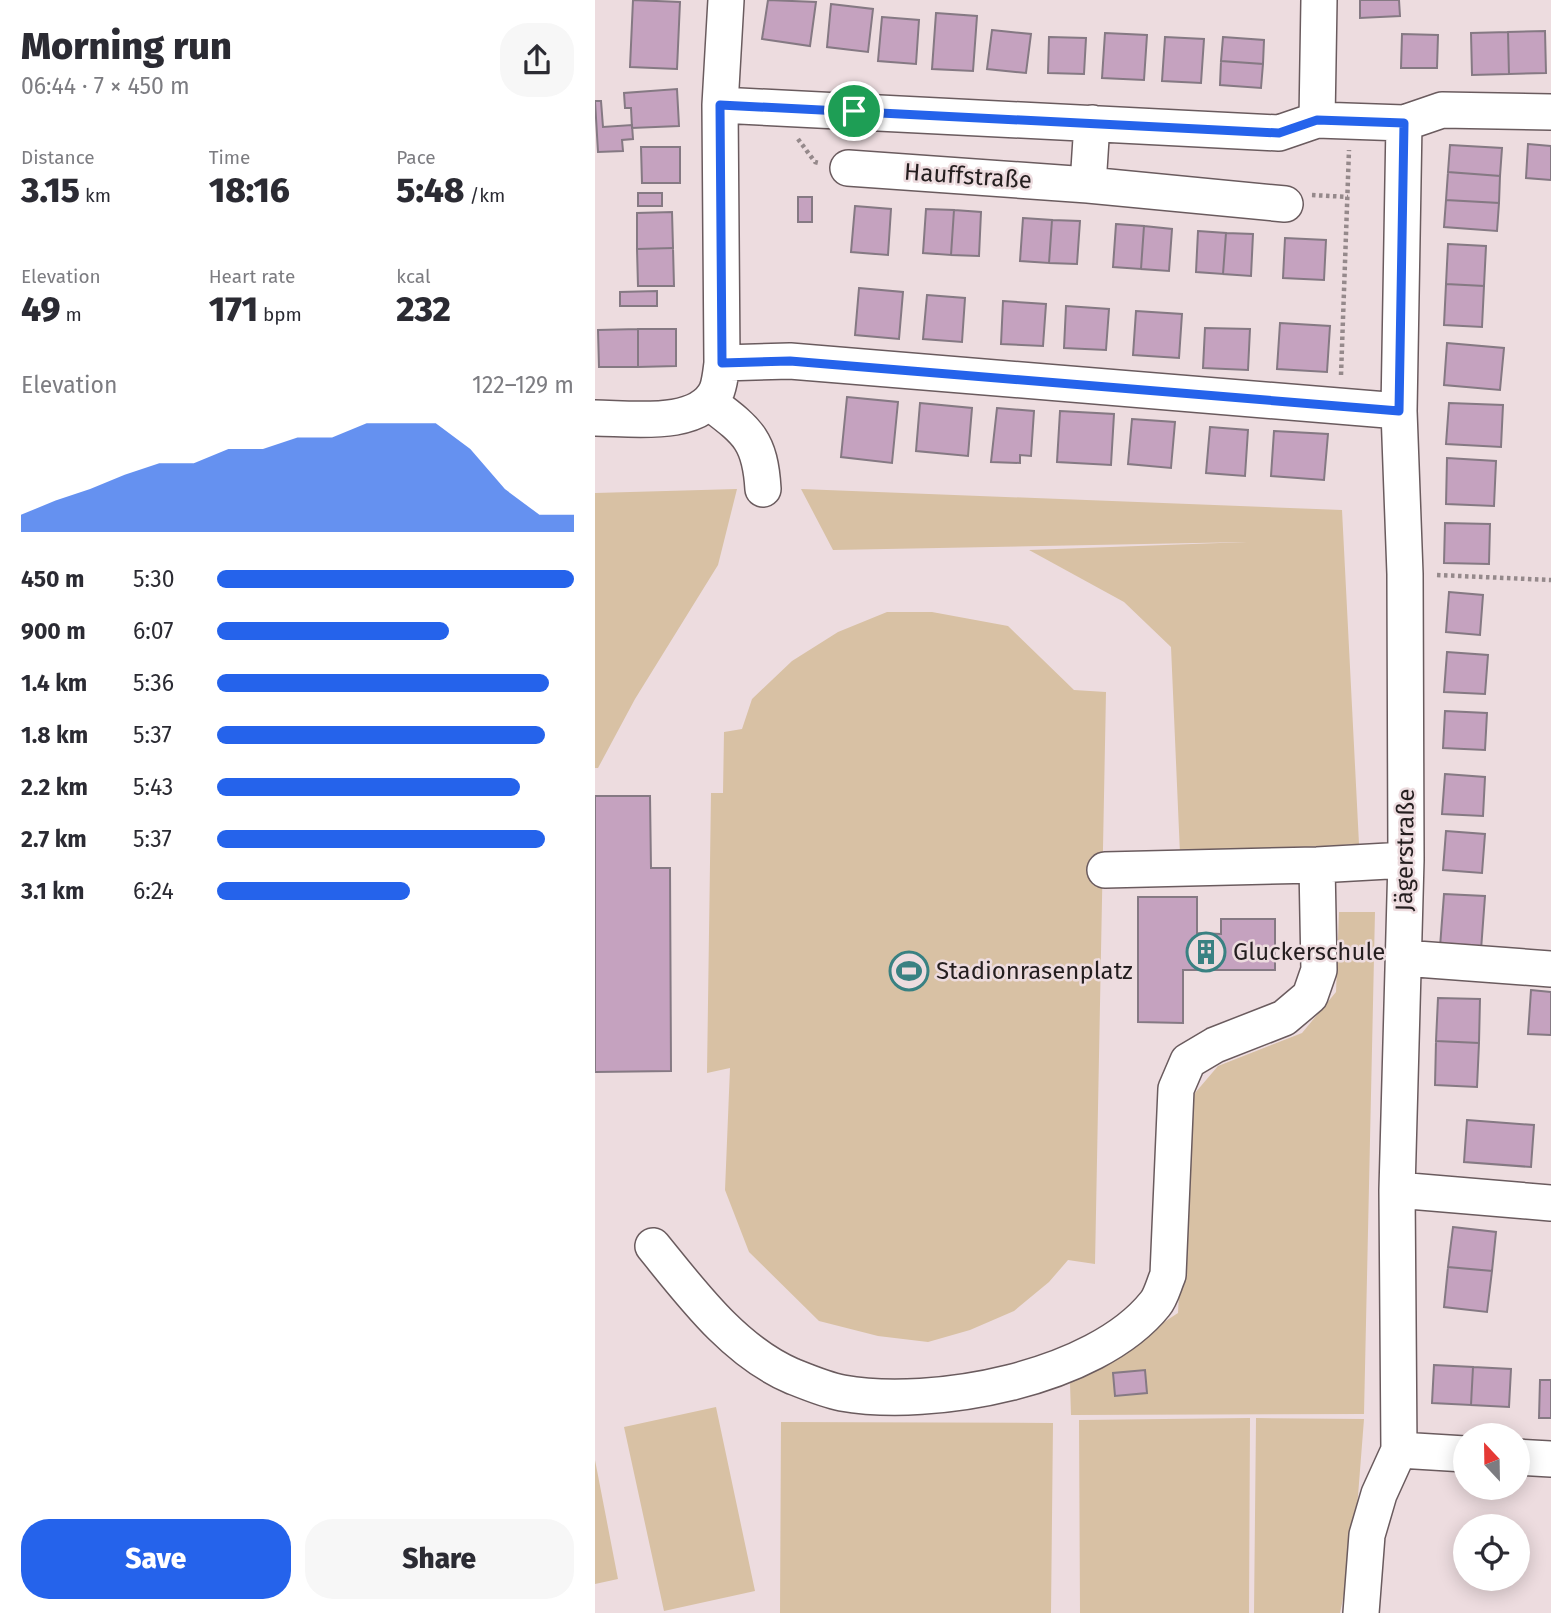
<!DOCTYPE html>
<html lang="en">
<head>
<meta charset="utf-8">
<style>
	:root { --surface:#fff; --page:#f7f7f7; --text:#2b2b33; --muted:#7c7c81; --accent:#2563eb }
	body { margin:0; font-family:"Fira Sans",sans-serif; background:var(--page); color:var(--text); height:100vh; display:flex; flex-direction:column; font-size:26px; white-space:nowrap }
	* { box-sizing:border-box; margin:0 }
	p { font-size:23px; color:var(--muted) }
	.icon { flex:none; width:38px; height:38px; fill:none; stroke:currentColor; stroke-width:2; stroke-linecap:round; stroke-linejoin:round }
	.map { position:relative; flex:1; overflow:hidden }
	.panel { display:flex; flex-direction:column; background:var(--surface); width:595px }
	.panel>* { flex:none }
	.needle { width:46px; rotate:338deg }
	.tools { position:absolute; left:858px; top:1423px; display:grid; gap:14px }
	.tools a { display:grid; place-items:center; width:77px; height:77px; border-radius:50%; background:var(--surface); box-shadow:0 4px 18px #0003; font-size:35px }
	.pin { position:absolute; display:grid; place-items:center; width:60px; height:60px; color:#fff; margin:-30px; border:4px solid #fff; border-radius:50%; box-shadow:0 2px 7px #0007 }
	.round { display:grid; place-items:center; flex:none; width:74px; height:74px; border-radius:28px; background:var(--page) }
	.headline { display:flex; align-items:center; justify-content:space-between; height:119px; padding:0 21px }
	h1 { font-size:38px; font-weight:800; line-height:52px }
	.metrics { display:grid; grid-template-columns:repeat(3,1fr); gap:10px; height:119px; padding:7px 21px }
	.metrics div { display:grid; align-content:center }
	.metrics b { font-size:35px; font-weight:800 }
	.metrics small { font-size:19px; font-weight:400 }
	.metrics p { font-size:19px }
	.chart { height:196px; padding:14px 21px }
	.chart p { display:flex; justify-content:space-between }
	.chart svg { width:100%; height:126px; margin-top:7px; fill:var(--accent); opacity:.7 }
	.action { display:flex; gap:14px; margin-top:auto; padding:14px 21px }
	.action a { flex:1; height:80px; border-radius:28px; background:var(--accent); color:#fff; font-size:28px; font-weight:800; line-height:80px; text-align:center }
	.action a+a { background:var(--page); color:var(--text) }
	ul { padding:0 21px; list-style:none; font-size:23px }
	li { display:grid; grid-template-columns:112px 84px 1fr; align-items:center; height:52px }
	li i { height:18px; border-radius:9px; background:var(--accent) }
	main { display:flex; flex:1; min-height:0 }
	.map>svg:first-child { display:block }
	.green { fill:#d8c1a4 }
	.building { fill:#c5a2bf; stroke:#857983; stroke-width:2 }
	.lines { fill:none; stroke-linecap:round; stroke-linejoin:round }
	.minor-casing { stroke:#6a5b5e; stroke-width:38 }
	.path { stroke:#95898b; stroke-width:4.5; stroke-dasharray:3.5 3.5; stroke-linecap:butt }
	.minor { stroke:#fff; stroke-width:35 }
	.route-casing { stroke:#fff; stroke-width:14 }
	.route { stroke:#2563eb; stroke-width:9 }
	.labels { text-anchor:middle; stroke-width:5; stroke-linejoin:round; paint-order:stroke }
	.street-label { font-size:24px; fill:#241e1f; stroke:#eddcdf }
	.poi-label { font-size:24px; fill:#241e1f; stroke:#eddcdf; text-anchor:start }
</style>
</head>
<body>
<main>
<section class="panel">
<div class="headline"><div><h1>Morning run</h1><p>06:44 · 7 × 450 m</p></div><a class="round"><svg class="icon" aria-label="share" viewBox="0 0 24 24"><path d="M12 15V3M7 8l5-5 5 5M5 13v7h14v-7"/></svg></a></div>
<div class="metrics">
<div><p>Distance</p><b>3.15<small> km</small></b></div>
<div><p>Time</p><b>18:16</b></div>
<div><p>Pace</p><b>5:48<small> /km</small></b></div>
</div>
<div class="metrics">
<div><p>Elevation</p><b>49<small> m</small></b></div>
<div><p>Heart rate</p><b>171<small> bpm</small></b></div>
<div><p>kcal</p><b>232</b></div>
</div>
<div class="chart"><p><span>Elevation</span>122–129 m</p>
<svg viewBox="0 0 160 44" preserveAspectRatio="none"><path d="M0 44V38L10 33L20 29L30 24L40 20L50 20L60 15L70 15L80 11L90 11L100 6L110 6L120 6L130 15L140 29L150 38L160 38V44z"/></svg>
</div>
<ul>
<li><b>450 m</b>5:30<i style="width:100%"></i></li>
<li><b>900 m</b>6:07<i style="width:65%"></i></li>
<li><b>1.4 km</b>5:36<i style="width:93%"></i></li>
<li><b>1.8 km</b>5:37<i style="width:92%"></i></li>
<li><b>2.2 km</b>5:43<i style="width:85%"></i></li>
<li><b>2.7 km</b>5:37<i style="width:92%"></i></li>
<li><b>3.1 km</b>6:24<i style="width:54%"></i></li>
</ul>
<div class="action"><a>Save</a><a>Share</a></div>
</section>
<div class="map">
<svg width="956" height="1613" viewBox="0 0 956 1613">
	<rect width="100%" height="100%" fill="#eddcdf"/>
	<path class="green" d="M 142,489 L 123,565 L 40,699 L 3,768 L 0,768 L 0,493 Z
		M 206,489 L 747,510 L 764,844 L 585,854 L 576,647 L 529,602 L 434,550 L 652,542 L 238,550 Z
		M 292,612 L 337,612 L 413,626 L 479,690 L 511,692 L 500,1264 L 473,1260 L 454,1282 L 419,1311 L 375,1330 L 333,1342 L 283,1336 L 224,1321 L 154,1252 L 130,1190 L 135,1068 L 112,1073 L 116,793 L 128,793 L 129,732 L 147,729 L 157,699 L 197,661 L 243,632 Z
		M 744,912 L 780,912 L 769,1414 L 476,1415 L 475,1383 L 583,1313 L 594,1100 L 623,1066 L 707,1033 L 741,992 Z
		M 121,1407 L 160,1591 L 69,1611 L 29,1427 Z
		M 655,1418 L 654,1613 L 485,1613 L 484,1420 Z
		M 661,1418 L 769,1419 L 759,1547 L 745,1613 L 659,1613 Z
		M 186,1422 L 458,1423 L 456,1613 L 185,1613 Z
		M 0,1460 L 23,1579 L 0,1584 Z"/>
	<path class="building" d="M 38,0 L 85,2 L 82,69 L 35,67 Z
		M 173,0 L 221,2 L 215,46 L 167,39 Z
		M 765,0 L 804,0 L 805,16 L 765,18 Z
		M 236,4 L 278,9 L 273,52 L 232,47 Z
		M 341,13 L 382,16 L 378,71 L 337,69 Z
		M 287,17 L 324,20 L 321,64 L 283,61 Z
		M 397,30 L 436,34 L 431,73 L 392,69 Z
		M 950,31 L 951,73 L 914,74 L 913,32 Z
		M 913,32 L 914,74 L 877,75 L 876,33 Z
		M 510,33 L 552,35 L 549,80 L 507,78 Z
		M 807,34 L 843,35 L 842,68 L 806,68 Z
		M 454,37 L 491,38 L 489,74 L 453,73 Z
		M 570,37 L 609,39 L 606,83 L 567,81 Z
		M 628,37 L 669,40 L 668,64 L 626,61 Z
		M 626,61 L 668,64 L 666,88 L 625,85 Z
		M 82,89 L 84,126 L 37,128 L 36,108 L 30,108 L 29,93 Z
		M 0,101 L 6,101 L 8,127 L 37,125 L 38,139 L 27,140 L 28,151 L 3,152 Z
		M 933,144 L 956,146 L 956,180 L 931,178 Z
		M 855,145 L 907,148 L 905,176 L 853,172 Z
		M 46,147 L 85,147 L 85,183 L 47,183 Z
		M 853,172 L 905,176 L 904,203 L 851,200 Z
		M 43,193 L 67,193 L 67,206 L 43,206 Z
		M 203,197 L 217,197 L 217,222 L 203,222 Z
		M 851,200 L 904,203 L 902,231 L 849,227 Z
		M 260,206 L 296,209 L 293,255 L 256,252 Z
		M 331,209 L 359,210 L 356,255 L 328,253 Z
		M 359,210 L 386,212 L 384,256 L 356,255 Z
		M 77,212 L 78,248 L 42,249 L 42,213 Z
		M 428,218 L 457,220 L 454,263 L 425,261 Z
		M 457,220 L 485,221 L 482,264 L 454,263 Z
		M 521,224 L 549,226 L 546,269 L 518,267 Z
		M 549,226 L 577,229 L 574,271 L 546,269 Z
		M 603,231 L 631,233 L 628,274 L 601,272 Z
		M 631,233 L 658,234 L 656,276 L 628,274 Z
		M 690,238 L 731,240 L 729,280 L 688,278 Z
		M 853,244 L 891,246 L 889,286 L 851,284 Z
		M 78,248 L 79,286 L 43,286 L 42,249 Z
		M 851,284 L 889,286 L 887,327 L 849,325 Z
		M 264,288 L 308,292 L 304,339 L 260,335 Z
		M 62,291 L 62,306 L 25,306 L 25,292 Z
		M 332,295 L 370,298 L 367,342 L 328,339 Z
		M 408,301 L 451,304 L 448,346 L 406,344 Z
		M 471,306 L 514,309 L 511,350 L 469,348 Z
		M 541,311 L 587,314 L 584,358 L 538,355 Z
		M 685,323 L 735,326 L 732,372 L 682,369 Z
		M 610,328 L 655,329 L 653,370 L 608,368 Z
		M 43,329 L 81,329 L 81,366 L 43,367 Z
		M 43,329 L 43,367 L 4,367 L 3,330 Z
		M 852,343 L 909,348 L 905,390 L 849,385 Z
		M 252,397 L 303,402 L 297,463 L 246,457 Z
		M 325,403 L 377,408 L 373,456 L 321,451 Z
		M 854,403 L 908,405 L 906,447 L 851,444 Z
		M 402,408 L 439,411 L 436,456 L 425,455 L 425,463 L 396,462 Z
		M 465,411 L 519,414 L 516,465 L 462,462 Z
		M 537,419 L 580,422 L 576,468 L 533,464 Z
		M 615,427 L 653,430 L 650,476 L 611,473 Z
		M 679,431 L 733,434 L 729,480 L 676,476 Z
		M 852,458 L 901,461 L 899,506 L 851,504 Z
		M 850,523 L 895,524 L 894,564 L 849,563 Z
		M 854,592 L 888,595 L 885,635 L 851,632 Z
		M 852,652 L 893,655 L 890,694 L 849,692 Z
		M 850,711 L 892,713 L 890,750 L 848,748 Z
		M 850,774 L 890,777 L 888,816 L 847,814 Z
		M 0,796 L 55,796 L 56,868 L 75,868 L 76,1071 L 0,1072 Z
		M 851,831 L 890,834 L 887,873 L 848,870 Z
		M 849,894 L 890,896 L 886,950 L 845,947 Z
		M 543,897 L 602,897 L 602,933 L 626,934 L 626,919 L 680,919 L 680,970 L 588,970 L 588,1023 L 543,1022 Z
		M 936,990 L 956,992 L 956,1035 L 933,1034 Z
		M 843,998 L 885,999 L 884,1043 L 841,1041 Z
		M 841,1041 L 884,1043 L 882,1087 L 840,1085 Z
		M 872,1120 L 939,1125 L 936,1167 L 869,1162 Z
		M 858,1227 L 901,1232 L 897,1271 L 853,1267 Z
		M 853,1267 L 897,1271 L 892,1312 L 849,1307 Z
		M 839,1365 L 878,1367 L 876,1405 L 837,1403 Z
		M 878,1367 L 916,1369 L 914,1407 L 876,1405 Z
		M 550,1370 L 552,1393 L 520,1396 L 518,1373 Z
		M 945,1380 L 956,1380 L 956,1418 L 944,1418 Z"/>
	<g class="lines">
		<defs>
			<path id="minor" d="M 125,105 L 684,133 L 722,120 L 809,123 L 847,110 L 956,112
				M 722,120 L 724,0
				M 253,168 L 493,185 L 690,204
				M 493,185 L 497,123
				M 127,363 L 195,361 L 804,411
				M 114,402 C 152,431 165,439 168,489
				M 0,418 C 35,418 105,429 122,390 C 125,382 126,371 127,363 L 125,105 L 131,0
				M 510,870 L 722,865 L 811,860
				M 808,958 L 956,969
				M 802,1190 L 956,1203
				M 58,1246 C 97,1294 139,1351 197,1376 C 212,1382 231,1390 247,1393 C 338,1409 500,1379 560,1304 C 566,1297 569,1284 573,1275 L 581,1089 L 593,1061 L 620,1045 L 689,1018 L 715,996 L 724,970 L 722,865
				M 804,1450 L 870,1454
				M 922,1457 L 956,1459
				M 766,1613 L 772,1535 L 784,1494 L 804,1450 L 802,1190 L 811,860 L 810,574 L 804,411 L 809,123"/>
		</defs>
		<use href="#minor" class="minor-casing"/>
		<path class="path" d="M 203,139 L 220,162 L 224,163
			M 717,195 L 753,197
			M 746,375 L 754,150
			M 842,575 L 956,580"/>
		<use href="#minor" class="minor"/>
	</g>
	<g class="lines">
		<defs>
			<path id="route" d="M 125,105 L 684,133 L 722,120 L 809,123 L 804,411 L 195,361 L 127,363 Z"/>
		</defs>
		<use href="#route" class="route-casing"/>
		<use href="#route" class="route"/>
	</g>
	<defs>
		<symbol id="building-ring" viewBox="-11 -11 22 22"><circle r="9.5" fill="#eddcdf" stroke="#398182" stroke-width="1.5"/><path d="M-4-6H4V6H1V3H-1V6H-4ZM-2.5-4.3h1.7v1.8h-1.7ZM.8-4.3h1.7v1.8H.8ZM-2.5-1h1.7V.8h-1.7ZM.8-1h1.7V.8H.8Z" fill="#398182"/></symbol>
		<symbol id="stadium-ring" viewBox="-11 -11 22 22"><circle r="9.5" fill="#eddcdf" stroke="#398182" stroke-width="1.5"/><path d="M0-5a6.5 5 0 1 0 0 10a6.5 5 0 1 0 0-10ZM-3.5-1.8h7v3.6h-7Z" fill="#398182"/></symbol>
	</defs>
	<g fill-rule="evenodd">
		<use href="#building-ring" x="589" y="930" width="44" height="44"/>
		<use href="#stadium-ring" x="292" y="949" width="44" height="44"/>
	</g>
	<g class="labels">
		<g class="street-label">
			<text transform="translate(373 176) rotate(4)" y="8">Hauffstraße</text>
			<text transform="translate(810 850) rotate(-89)" y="8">Jägerstraße</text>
		</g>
		<g class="poi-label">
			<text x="638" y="960">Gluckerschule</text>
			<text x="341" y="979">Stadionrasenplatz</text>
		</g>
	</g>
</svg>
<div class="tools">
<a><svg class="needle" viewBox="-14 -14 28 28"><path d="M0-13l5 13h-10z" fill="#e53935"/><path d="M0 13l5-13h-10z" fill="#7c7c81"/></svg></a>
<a><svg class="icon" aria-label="locate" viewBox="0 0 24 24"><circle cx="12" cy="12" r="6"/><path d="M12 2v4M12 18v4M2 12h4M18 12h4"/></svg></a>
</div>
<div class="pin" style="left:259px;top:111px;background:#1e9e55"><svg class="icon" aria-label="arrive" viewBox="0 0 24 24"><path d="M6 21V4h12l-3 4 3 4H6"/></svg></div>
</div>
</main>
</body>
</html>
